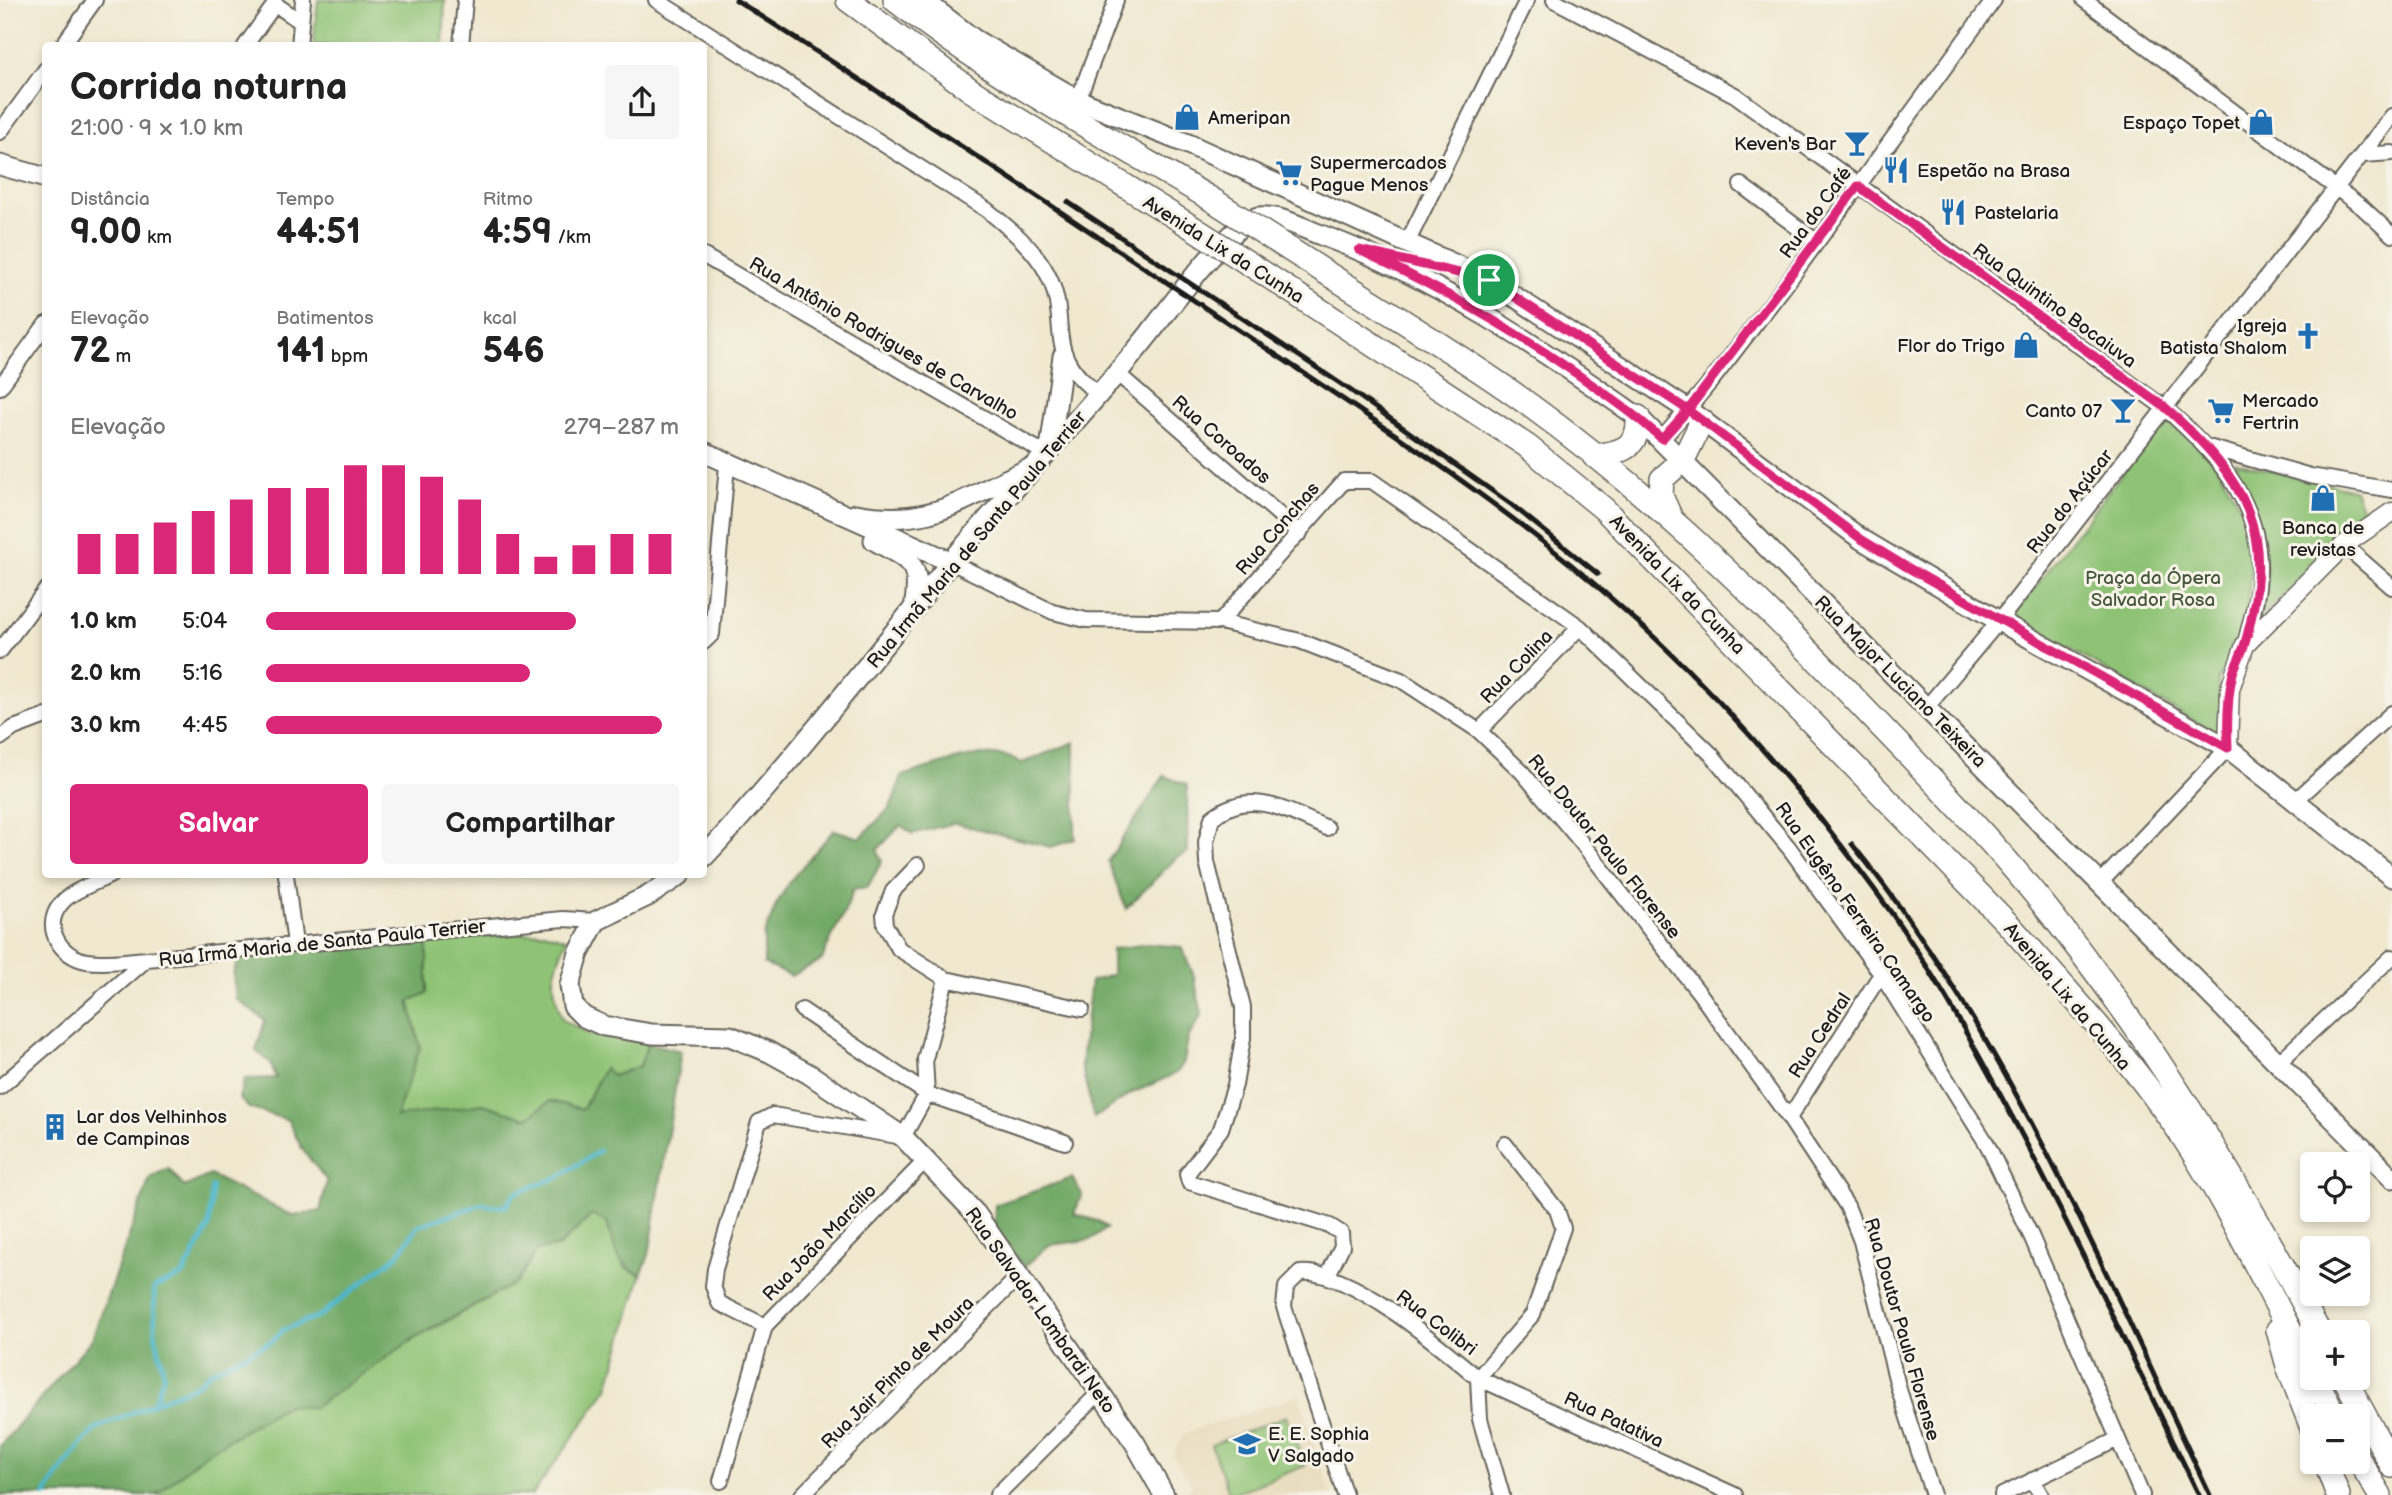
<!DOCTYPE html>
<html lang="pt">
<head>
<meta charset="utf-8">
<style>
	:root { --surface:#fff; --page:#f6f6f6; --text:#222; --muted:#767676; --accent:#db2777 }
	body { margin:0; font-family:"Balsamiq Sans",sans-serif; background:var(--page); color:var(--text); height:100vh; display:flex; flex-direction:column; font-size:26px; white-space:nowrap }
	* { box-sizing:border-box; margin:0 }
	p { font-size:23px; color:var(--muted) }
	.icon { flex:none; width:38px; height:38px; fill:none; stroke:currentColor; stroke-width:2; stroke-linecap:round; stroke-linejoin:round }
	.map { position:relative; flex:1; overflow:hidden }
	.details { position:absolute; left:42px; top:42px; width:665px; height:836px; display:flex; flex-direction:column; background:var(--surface); border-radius:7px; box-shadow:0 4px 10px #0003 }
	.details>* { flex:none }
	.tools { position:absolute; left:2300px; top:1152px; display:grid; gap:14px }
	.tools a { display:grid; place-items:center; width:70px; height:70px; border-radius:7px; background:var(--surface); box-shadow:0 4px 10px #0003; font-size:35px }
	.pin { position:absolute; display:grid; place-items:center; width:60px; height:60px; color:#fff; margin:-30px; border:4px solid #fff; border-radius:50%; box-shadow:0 2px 7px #0007 }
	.round { display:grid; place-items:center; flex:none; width:74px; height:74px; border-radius:7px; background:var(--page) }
	.overview { display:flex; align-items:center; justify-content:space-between; height:119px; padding:0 28px }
	h1 { font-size:38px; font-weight:700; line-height:52px }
	.metrics { display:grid; grid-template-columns:repeat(3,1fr); gap:10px; height:119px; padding:7px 28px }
	.metrics div { display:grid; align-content:center }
	.metrics b { font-size:35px; font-weight:700 }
	.metrics small { font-size:19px; font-weight:400 }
	.metrics p { font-size:19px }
	.chart { height:196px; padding:14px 28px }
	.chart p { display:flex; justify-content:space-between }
	.chart svg { width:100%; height:126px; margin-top:7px; stroke:var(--accent); stroke-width:6 }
	.primary-button { display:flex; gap:14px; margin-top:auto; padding:14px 28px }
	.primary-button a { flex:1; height:80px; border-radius:7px; background:var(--accent); color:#fff; font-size:28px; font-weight:700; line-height:80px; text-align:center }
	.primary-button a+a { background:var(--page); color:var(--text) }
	ul { padding:0 28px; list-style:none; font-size:23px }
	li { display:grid; grid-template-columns:112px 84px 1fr; align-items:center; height:52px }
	li i { height:18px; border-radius:9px; background:var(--accent) }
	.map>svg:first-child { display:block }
	.built { fill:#e7daba }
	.green { fill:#8ec375; stroke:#557048; stroke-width:2 }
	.forest { fill:#72a966; stroke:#476241; stroke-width:2 }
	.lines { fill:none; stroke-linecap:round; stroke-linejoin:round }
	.stream { stroke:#4cb6ca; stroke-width:5 }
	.minor-casing { stroke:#66635b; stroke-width:18 }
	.tertiary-casing { stroke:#66635b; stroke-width:21 }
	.secondary-casing { stroke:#66635b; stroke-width:23 }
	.trunk-casing { stroke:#66635b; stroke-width:26 }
	.minor { stroke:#fff; stroke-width:14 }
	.tertiary { stroke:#fff; stroke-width:18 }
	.secondary { stroke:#fff; stroke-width:19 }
	.trunk { stroke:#fff; stroke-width:23 }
	.rail { stroke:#1c1c1c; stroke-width:5 }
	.trunk-bridge-casing { stroke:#66635b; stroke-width:26; stroke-linecap:butt }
	.trunk-bridge { stroke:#fff; stroke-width:23 }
	.route-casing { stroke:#fff; stroke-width:14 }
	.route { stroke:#db2777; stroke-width:9 }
	.labels { text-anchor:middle; stroke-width:6; stroke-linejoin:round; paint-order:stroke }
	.poi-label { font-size:19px; fill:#1c1c1c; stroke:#f7f3e8; text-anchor:start }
	.street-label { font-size:19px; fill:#1c1c1c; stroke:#f7f3e8 }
	.park-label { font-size:19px; fill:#44563b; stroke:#f7f3e8 }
</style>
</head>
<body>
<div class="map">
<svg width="2392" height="1495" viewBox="0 0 2392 1495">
	<rect width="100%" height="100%" fill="#f7f3e8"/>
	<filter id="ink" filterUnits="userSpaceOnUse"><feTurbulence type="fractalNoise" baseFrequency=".0143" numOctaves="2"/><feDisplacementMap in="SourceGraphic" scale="14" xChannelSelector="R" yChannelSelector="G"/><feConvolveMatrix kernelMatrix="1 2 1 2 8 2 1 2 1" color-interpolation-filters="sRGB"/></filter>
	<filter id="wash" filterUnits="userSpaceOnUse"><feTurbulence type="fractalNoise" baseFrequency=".00686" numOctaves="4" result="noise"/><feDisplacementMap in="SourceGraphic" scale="28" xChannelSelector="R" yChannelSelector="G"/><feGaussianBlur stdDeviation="1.57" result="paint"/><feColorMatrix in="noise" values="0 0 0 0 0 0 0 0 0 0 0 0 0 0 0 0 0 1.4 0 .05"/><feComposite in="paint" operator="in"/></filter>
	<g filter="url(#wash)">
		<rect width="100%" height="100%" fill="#f0e8cf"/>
		<path class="built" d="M 1299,1395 L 1331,1495 L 1183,1495 L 1192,1485 L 1172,1455 L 1185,1433 Z"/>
		<path class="green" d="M 318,0 L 445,0 L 443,45 L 313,45 Z
			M 2163,420 L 2189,434 L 2210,454 L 2247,517 L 2252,567 L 2245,621 L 2239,646 L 2218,680 L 2226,740 L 2013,616 Z
			M 2235,462 L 2355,490 L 2366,518 L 2260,617 L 2267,568 L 2254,516 Z
			M 544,932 L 567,939 C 552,972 549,985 563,1020 L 591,1035 L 631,1038 L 648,1043 L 640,1066 L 613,1076 L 604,1069 L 583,1109 L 550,1101 L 527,1118 L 483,1104 L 395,1118 L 420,1047 L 409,1000 L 426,993 L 427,941 Z
			M 592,1215 L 607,1222 L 625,1267 L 641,1275 L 608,1388 L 532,1495 L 156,1495 L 203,1455 L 287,1405 L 386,1355 L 517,1282 L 537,1250 L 559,1246 Z
			M 1286,1416 L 1305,1466 L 1230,1495 L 1211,1445 Z"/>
		<path class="forest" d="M 1075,742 L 1075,839 L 1051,847 L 954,823 L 912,834 L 901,825 L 877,850 L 882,861 L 867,888 L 853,889 C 847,915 830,934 822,960 L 791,976 L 764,964 L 764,935 L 777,903 L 790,881 L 834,830 L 860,838 L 890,808 L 902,776 C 935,766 992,742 1022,763 Z
			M 1164,776 L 1187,785 L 1188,852 L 1176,858 L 1126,909 L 1108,861 Z
			M 427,941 L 427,993 L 409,1001 L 420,1047 L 396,1117 L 483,1104 L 527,1118 L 550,1101 L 583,1109 L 604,1068 L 613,1076 L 640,1066 L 648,1043 L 681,1051 L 649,1255 L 641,1275 C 615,1263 614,1249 607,1222 L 592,1215 L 559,1246 L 537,1250 L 517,1282 L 416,1337 L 313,1408 L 287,1405 L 203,1455 L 156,1495 L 0,1495 L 0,1446 L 92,1339 L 150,1178 L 168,1168 L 184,1187 L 210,1175 L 293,1216 L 320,1211 L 327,1181 L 302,1149 L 288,1120 L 249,1108 L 239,1098 L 245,1079 L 276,1078 L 270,1062 L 256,1051 L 265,1020 L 236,999 L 233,975 L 239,957 Z
			M 1148,944 L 1181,947 L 1193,973 L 1202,1014 L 1188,1038 L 1184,1062 L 1177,1073 L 1132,1093 L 1094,1118 L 1081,1064 L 1091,981 L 1112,975 L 1112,949 Z
			M 1072,1178 L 1082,1194 L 1074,1214 L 1100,1222 L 1107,1228 L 1090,1240 L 1049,1245 L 1024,1267 L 994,1227 L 995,1205 Z"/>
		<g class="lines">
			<path class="stream" d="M 154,1403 L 164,1374 L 155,1333 L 154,1288 L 183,1275 L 209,1226 L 212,1187
				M 46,1495 C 51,1481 84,1440 97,1428 L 196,1385 L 210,1372 L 272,1341 L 283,1330 L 321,1315 L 398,1255 L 418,1226 L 482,1204 L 505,1207 L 515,1193 L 557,1178 L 599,1151"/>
		</g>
	</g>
	<g filter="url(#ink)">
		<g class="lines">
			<defs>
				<path id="minor" d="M 656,0 L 987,210 C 1009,228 1034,248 1047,273 C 1073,323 1040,352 1099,394
					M 1554,0 L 1735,95 L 2166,409 C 2220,457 2267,508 2258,587 C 2256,606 2249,626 2245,645
					M 2084,0 L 2363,208 L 2392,235
					M 62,46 L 95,0
					M 245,46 L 275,4 L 301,22
					M 299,46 L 303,0
					M 461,46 L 465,0
					M 1078,100 L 1116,0
					M 0,132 L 46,69
					M 2363,155 L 2392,153
					M 1741,185 L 1817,242
					M 1408,241 L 1527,0
					M 704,256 L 1046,454
					M 1118,374 L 1300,533
					M 0,387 L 46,324
					M 1662,439 L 1713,379 L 1787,283 L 1994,0
					M 2208,447 L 2310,476 L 2392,490
					M 2344,545 L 2392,587
					M 951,562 L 1053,612 L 1086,620 L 1220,622 L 1300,641 L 1401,680 L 1479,731 L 1522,772 L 1581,842 L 1700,994 L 1789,1118 L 1847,1206 L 1861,1241 L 1899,1390 L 1933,1495
					M 1220,622 L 1344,481 L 1372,481 L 1580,627 L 1711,754 L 1790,849 L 1881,974 L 1987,1144 L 2032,1238 L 2142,1495
					M 704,642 L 712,634 L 727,465
					M 0,651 L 46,590
					M 1926,708 L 1999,621 L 2392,116
					M 1479,731 L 1580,627
					M 0,738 L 14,728 L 46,716
					M 2296,800 L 2392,713
					M 1327,828 C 1287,811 1250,787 1212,818 L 1206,842 L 1207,862 L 1243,1007 L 1243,1038 L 1235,1085 L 1221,1129 L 1187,1174 L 1189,1182 L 1330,1226 L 1341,1233 L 1342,1246 L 1328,1275
					M 918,865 L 893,891 L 884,914 L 885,925 L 899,949 L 946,979 L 1082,1009
					M 111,875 C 96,883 70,891 60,905 C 42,928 61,957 87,961 C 106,964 128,960 147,959
					M 286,875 L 295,944
					M 2101,882 L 2228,748
					M 802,1010 L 927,1094 L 1065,1142
					M 2279,1062 L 2392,957
					M 0,1087 L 147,959 L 563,919 L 596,921
					M 1789,1118 L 1881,974
					M 1505,1144 L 1557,1210 L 1563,1228 L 1533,1314 L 1478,1378 L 1735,1495
					M 765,1326 L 719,1303 L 713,1286 L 715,1269 L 759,1122 L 773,1115 L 903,1137 L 927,1094 L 925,1059 L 946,979
					M 2032,1480 L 2041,1495
					M 721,1481 L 765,1326 L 926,1160
					M 802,1495 L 1019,1276
					M 997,1495 L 1099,1393
					M 1345,1495 L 1284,1307 L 1286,1287 L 1300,1273 C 1349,1268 1440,1346 1478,1378 L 1480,1419 L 1502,1495
					M 2002,1495 L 2116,1440"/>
				<path id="tertiary" d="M 2228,748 L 2230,689 L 2245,645 L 2344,545 L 2392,512"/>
				<path id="secondary" d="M 923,0 L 975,40 L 1078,100 L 1188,144 L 1489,280 L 1688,410 L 1861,539 L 1999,621 L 2228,748 L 2392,877
					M 0,165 L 46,178
					M 1050,449 L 1063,356
					M 704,452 L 951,562
					M 856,514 C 933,528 963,498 1029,469
					M 874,540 C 912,562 922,562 914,609
					M 704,857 C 792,763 870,661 952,561 C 1016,483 1088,412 1150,333 C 1168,310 1234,219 1259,217 C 1280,215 1302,228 1321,235 C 1437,278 1537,346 1638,417 L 2392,1178
					M 680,875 L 648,896 L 596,921 L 579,953 L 570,985 L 573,1006 L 584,1017 L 604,1026 L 652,1034 L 730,1036 L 769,1052 L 809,1074 L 903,1137 L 976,1214 L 1135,1443 L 1164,1495"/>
				<path id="trunk" d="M 848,0 L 972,91 L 1190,226
					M 895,0 C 993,76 1104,136 1211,199
					M 1289,249 C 1362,296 1436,340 1507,389 C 1634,478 1746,585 1853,697 C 1907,754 1963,809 2014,869 C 2135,1011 2231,1168 2319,1332
					M 1259,270 L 1527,446 L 1604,509 L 2010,926 C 2068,991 2129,1058 2179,1131 C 2230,1207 2268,1292 2312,1372
					M 1594,456 C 1620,453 1640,448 1638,417
					M 1670,516 L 1661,496 L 1662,479 L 1683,460 L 1702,421
					M 2278,1330 L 2288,1366 L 2312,1428
					M 2314,1377 L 2335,1416
					M 2344,1377 L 2392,1466
					M 2357,1457 L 2380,1495
					M 2325,1461 L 2338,1495"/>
			</defs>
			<use href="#minor" class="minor-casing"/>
			<use href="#tertiary" class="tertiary-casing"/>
			<use href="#secondary" class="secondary-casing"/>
			<use href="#trunk" class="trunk-casing"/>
			<use href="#minor" class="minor"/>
			<use href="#tertiary" class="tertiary"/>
			<use href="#secondary" class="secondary"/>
			<use href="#trunk" class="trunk"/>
			<path class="rail" d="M 736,0 C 894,100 1048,204 1204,307 C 1358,410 1520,510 1655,638 C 1736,714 1808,799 1874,889 C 1926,958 1967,1033 2008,1109 C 2076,1236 2136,1366 2199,1495
				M 1068,202 L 1350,390 L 1512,505 L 1598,574
				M 1852,844 C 2008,1037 2104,1272 2210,1495"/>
			<defs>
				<path id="trunk-bridge" d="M 1211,199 L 1289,249
					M 1190,226 L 1259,270"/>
			</defs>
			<use href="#trunk-bridge" class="trunk-bridge-casing"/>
			<use href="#trunk-bridge" class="trunk-bridge"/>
		</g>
	</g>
	<g class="lines" filter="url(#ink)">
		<defs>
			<path id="route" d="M 1489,280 L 1359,250 C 1436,286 1508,326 1577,374 C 1607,395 1636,415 1662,439 L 1688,410 L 1861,539 L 1905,566 L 2228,748 C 2227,723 2227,697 2233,673 C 2236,663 2242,654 2245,643 C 2277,532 2248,482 2166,408 L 1858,186 L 1688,410 L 1489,280"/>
		</defs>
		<use href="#route" class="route-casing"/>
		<use href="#route" class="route"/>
	</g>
	<defs>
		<symbol id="shop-bare" viewBox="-9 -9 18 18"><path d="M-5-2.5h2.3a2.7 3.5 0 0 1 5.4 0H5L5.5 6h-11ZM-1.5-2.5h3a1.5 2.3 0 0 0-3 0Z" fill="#1f6fb2" stroke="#f7f3e8" stroke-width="2.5" paint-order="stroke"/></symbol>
		<symbol id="bar-bare" viewBox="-9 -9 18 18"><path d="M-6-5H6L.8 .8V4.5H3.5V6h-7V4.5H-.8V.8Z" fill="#1f6fb2" stroke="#f7f3e8" stroke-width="2.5" paint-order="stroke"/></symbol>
		<symbol id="restaurant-bare" viewBox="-9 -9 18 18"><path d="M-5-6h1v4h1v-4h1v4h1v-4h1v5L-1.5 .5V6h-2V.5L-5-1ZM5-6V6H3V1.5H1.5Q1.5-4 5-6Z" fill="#1f6fb2" stroke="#f7f3e8" stroke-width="2.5" paint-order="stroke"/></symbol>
		<symbol id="supermarket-bare" viewBox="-9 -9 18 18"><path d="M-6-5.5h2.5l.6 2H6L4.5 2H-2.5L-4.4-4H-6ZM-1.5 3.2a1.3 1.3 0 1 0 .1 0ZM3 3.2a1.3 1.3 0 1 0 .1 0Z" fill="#1f6fb2" stroke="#f7f3e8" stroke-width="2.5" paint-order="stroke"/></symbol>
		<symbol id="church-bare" viewBox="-9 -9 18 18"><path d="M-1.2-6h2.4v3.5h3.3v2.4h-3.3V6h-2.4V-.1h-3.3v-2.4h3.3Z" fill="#1f6fb2" stroke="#f7f3e8" stroke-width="2.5" paint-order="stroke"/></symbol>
		<symbol id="building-bare" viewBox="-9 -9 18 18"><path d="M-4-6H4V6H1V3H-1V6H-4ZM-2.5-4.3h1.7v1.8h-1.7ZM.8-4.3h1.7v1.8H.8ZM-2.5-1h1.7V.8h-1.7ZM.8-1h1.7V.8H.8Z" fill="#1f6fb2" stroke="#f7f3e8" stroke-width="2.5" paint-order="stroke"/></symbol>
		<symbol id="school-bare" viewBox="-9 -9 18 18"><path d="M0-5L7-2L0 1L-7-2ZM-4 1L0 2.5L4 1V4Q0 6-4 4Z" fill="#1f6fb2" stroke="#f7f3e8" stroke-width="2.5" paint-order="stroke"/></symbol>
	</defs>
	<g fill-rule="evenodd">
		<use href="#shop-bare" x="1168" y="98" width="38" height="38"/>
		<use href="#shop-bare" x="2242" y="103" width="38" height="38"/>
		<use href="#bar-bare" x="1838" y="124" width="38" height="38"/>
		<use href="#restaurant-bare" x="1877" y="151" width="38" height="38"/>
		<use href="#supermarket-bare" x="1270" y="154" width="38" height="38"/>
		<use href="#restaurant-bare" x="1934" y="193" width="38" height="38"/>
		<use href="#church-bare" x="2289" y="317" width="38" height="38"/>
		<use href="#shop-bare" x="2007" y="326" width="38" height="38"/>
		<use href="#bar-bare" x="2104" y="391" width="38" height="38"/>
		<use href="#supermarket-bare" x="2202" y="392" width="38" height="38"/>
		<use href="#shop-bare" x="2304" y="479" width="38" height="38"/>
		<use href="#building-bare" x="36" y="1108" width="38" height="38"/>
		<use href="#school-bare" x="1228" y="1425" width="38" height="38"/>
	</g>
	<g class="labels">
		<g class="poi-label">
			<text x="1208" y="124">Ameripan</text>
			<text x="2240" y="129" text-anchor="end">Espaço Topet</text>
			<text x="1836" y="150" text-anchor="end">Keven's Bar</text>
			<text x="1310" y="169">Supermercados<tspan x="1310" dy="22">Pague Menos</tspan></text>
			<text x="1917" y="177">Espetão na Brasa</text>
			<text x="1974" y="219">Pastelaria</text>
			<text x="2287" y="332" text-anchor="end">Igreja<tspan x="2287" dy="22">Batista Shalom</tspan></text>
			<text x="2005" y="352" text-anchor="end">Flor do Trigo</text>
			<text x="2242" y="407">Mercado<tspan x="2242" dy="22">Fertrin</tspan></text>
			<text x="2102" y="417" text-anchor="end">Canto 07</text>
			<text x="2323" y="534" text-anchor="middle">Banca de<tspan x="2323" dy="22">revistas</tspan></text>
			<text x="76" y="1123">Lar dos Velhinhos<tspan x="76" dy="22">de Campinas</tspan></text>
			<text x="1268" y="1440">E. E. Sophia<tspan x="1268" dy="22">V Salgado</tspan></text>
		</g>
		<g class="street-label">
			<text transform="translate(1815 212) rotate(-54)" y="7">Rua do Café</text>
			<text transform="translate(1224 249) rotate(32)" y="7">Avenida Lix da Cunha</text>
			<text transform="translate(2055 305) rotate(36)" y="7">Rua Quintino Bocaiuva</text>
			<text transform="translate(884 338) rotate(30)" y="7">Rua Antônio Rodrigues de Carvalho</text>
			<text transform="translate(1222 439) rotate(41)" y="7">Rua Coroados</text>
			<text transform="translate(2069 501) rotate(-52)" y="7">Rua do Açúcar</text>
			<text transform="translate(1277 528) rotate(-49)" y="7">Rua Conchas</text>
			<text transform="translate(976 539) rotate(-50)" y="7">Rua Irmã Maria de Santa Paula Terrier</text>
			<text transform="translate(1678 584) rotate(46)" y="7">Avenida Lix da Cunha</text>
			<text transform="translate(1516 666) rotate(-46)" y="7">Rua Colina</text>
			<text transform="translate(1901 681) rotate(45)" y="7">Rua Major Luciano Teixeira</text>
			<text transform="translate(1605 846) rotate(51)" y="7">Rua Doutor Paulo Florense</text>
			<text transform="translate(1856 912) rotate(55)" y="7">Rua Eugêno Ferreira Camargo</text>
			<text transform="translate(322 942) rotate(-6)" y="7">Rua Irmã Maria de Santa Paula Terrier</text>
			<text transform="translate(2068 996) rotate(50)" y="7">Avenida Lix da Cunha</text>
			<text transform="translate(1819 1035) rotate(-57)" y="7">Rua Cedral</text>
			<text transform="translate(819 1242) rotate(-46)" y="7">Rua João Marcílio</text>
			<text transform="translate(1041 1310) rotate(55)" y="7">Rua Salvador Lombardi Neto</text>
			<text transform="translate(1437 1322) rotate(37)" y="7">Rua Colibri</text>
			<text transform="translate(1903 1329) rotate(74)" y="7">Rua Doutor Paulo Florense</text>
			<text transform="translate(897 1372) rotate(-45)" y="7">Rua Jair Pinto de Moura</text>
			<text transform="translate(1614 1419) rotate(25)" y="7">Rua Patativa</text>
		</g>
		<g class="park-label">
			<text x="2153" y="584">Praça da Ópera<tspan x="2153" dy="22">Salvador Rosa</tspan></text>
		</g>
	</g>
</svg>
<div class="tools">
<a><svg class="icon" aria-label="locate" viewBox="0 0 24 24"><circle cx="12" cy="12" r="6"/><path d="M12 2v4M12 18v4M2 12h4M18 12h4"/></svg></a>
<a><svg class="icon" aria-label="layers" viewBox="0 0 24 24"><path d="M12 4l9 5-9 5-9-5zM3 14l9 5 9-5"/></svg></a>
<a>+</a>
<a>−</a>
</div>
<div class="pin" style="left:1489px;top:280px;background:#1e9e55"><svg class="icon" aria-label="arrive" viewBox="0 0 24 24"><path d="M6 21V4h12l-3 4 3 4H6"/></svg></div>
<section class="details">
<div class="overview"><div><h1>Corrida noturna</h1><p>21:00 · 9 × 1.0 km</p></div><a class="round"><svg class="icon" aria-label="share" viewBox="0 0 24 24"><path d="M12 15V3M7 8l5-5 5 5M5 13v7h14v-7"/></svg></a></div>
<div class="metrics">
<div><p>Distância</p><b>9.00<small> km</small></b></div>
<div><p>Tempo</p><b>44:51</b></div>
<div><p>Ritmo</p><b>4:59<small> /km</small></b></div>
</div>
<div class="metrics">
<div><p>Elevação</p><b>72<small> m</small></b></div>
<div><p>Batimentos</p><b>141<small> bpm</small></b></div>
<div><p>kcal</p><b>546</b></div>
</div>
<div class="chart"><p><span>Elevação</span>279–287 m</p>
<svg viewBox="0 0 160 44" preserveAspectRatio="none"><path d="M5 44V30M15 44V30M25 44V26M35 44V22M45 44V18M55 44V14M65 44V14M75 44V6M85 44V6M95 44V10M105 44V18M115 44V30M125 44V38M135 44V34M145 44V30M155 44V30"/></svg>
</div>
<ul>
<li><b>1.0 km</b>5:04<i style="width:75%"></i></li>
<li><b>2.0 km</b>5:16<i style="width:64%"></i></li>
<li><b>3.0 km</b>4:45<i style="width:96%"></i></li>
</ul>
<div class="primary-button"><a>Salvar</a><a>Compartilhar</a></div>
</section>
</div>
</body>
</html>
